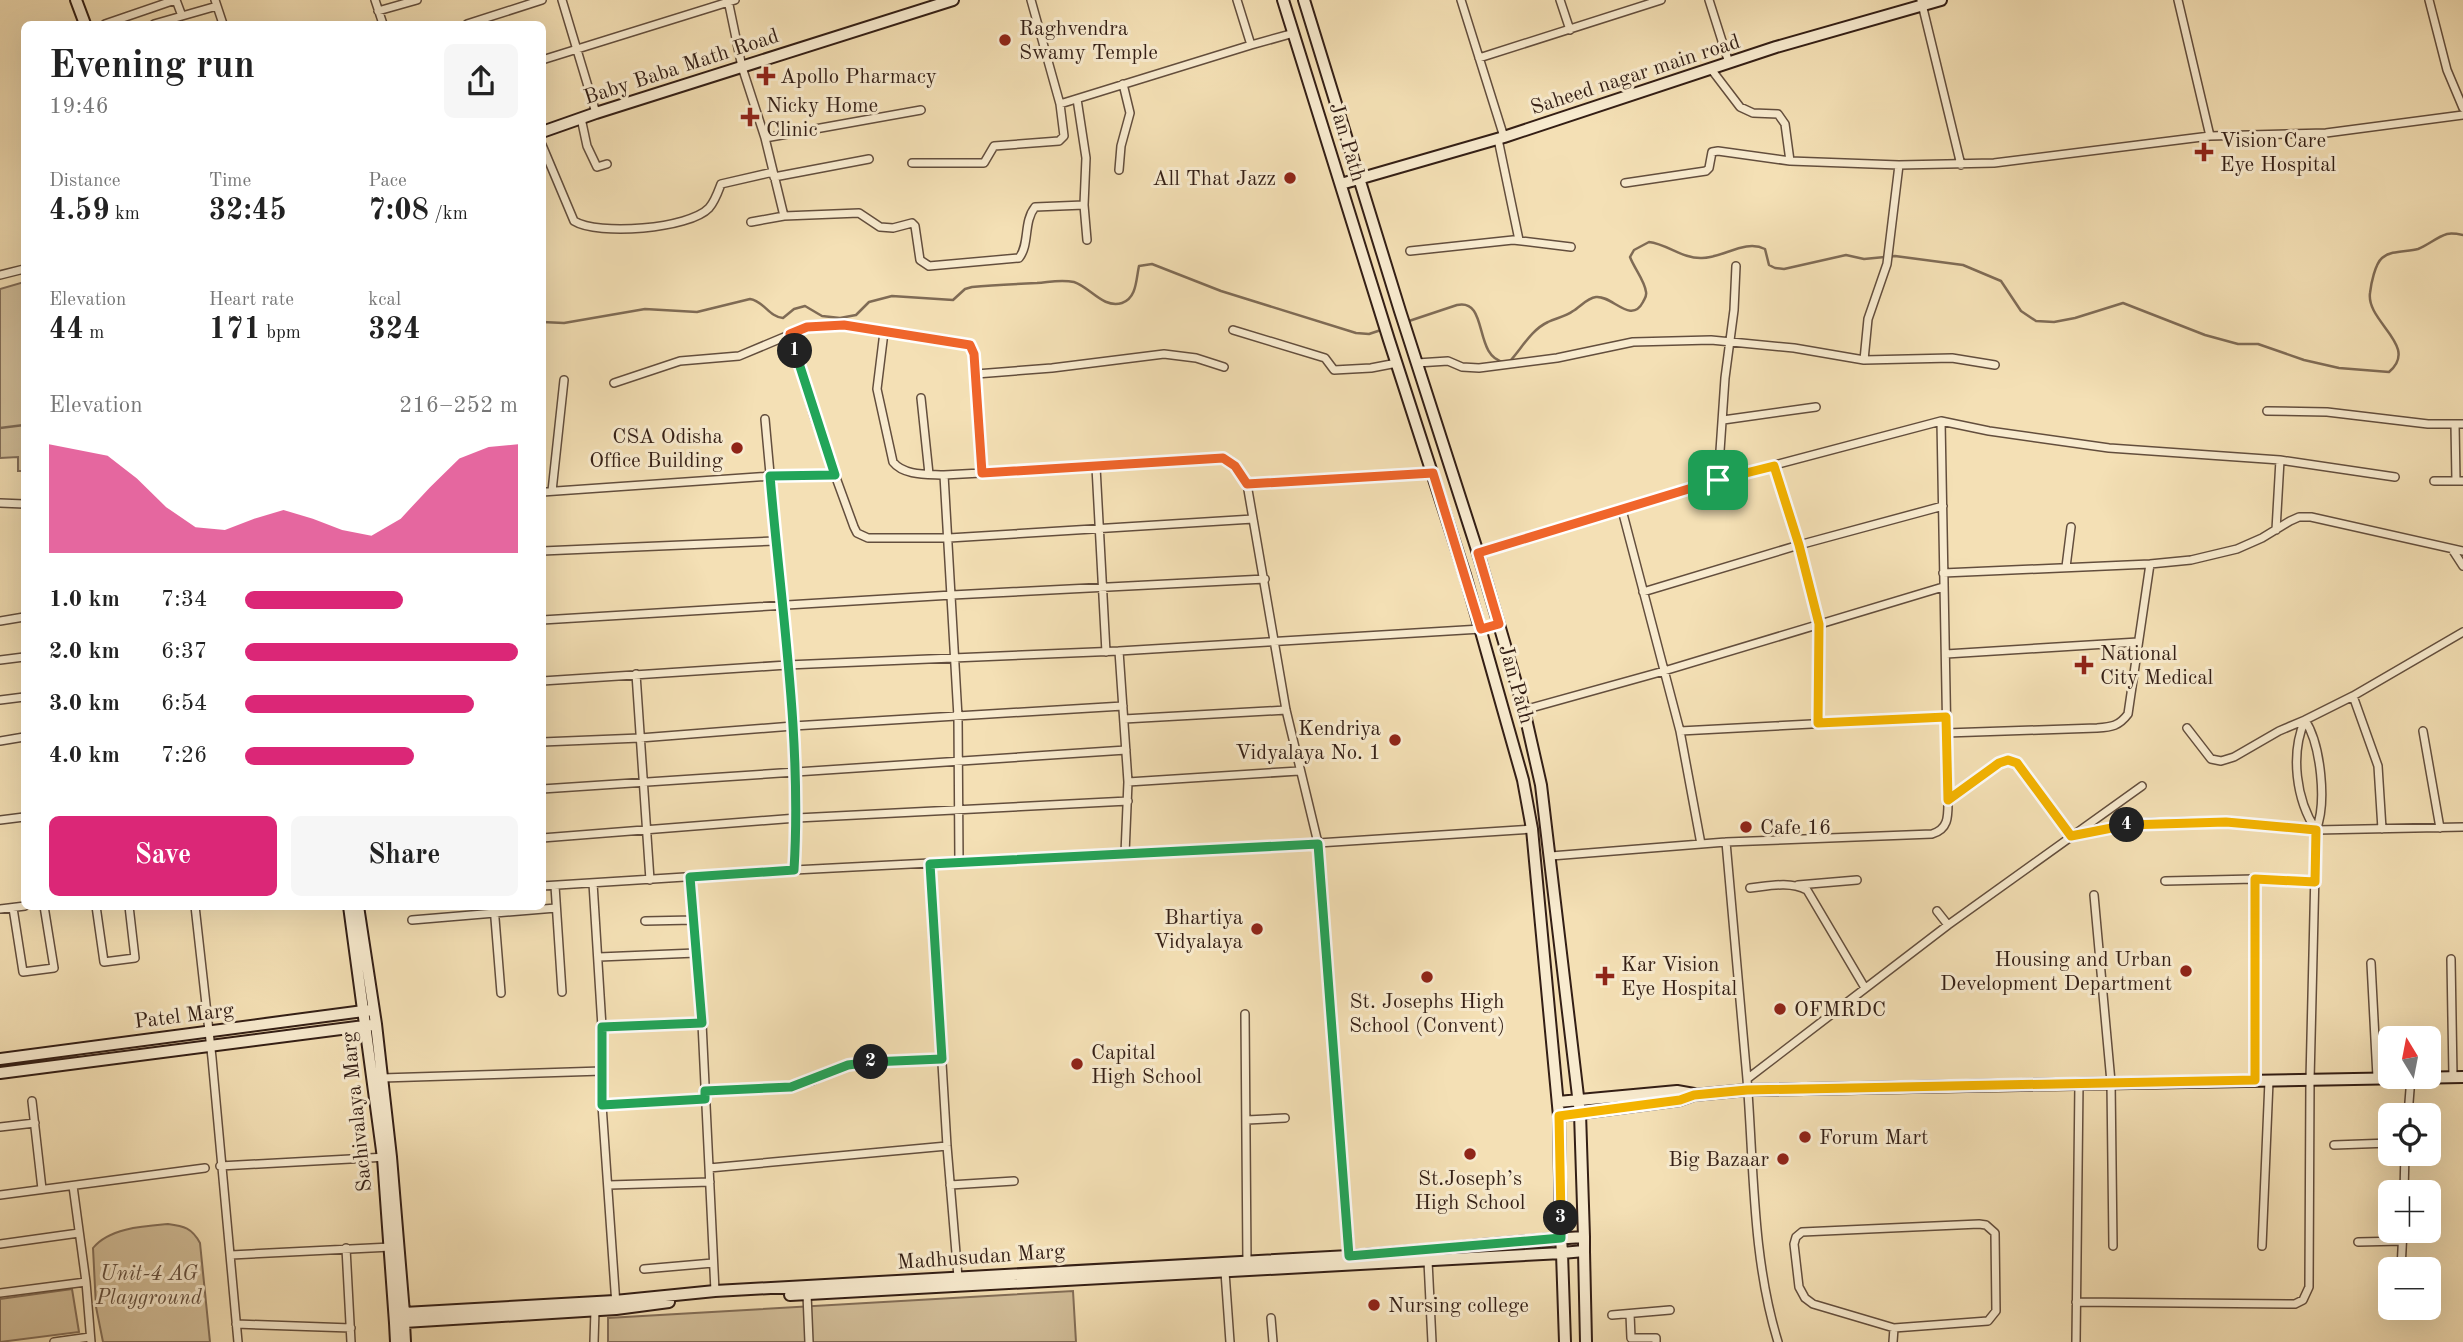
<!DOCTYPE html>
<html lang="en">
<head>
<meta charset="utf-8">
<style>
	:root { --surface:#fff; --page:#f6f6f6; --text:#222; --muted:#767676; --accent:#db2777 }
	body { margin:0; font-family:"Old Standard TT",serif; background:var(--page); color:var(--text); height:100vh; display:flex; flex-direction:column; font-size:26px; white-space:nowrap }
	* { box-sizing:border-box; margin:0 }
	p { font-size:23px; color:var(--muted) }
	.icon { flex:none; width:38px; height:38px; fill:none; stroke:currentColor; stroke-width:2; stroke-linecap:round; stroke-linejoin:round }
	.map { position:relative; flex:1; overflow:hidden }
	.sheet { position:absolute; left:21px; top:21px; width:525px; height:889px; display:flex; flex-direction:column; background:var(--surface); border-radius:10px; box-shadow:0 7px 28px #0002 }
	.sheet>* { flex:none }
	.needle { width:46px; rotate:350deg }
	.fabs { position:absolute; left:2378px; top:1026px; display:grid; gap:14px }
	.fabs a { display:grid; place-items:center; width:63px; height:63px; border-radius:10px; background:var(--surface); box-shadow:0 7px 28px #0002; font-size:35px }
	.pin { position:absolute; display:grid; place-items:center; width:60px; height:60px; color:#fff; margin:-30px; border-radius:14px; box-shadow:0 4px 10px #0006 }
	.km { position:absolute; width:35px; height:35px; margin:-18px; border-radius:50%; background:#222; color:#fff; font-size:19px; line-height:35px; text-align:center }
	.round { display:grid; place-items:center; flex:none; width:74px; height:74px; border-radius:10px; background:var(--page) }
	.overview { display:flex; align-items:center; justify-content:space-between; height:119px; padding:0 28px }
	h1 { font-size:38px; font-weight:700; line-height:52px }
	.stats { display:grid; grid-template-columns:repeat(3,1fr); gap:10px; height:119px; padding:7px 28px }
	.stats div { display:grid; align-content:center }
	.stats b { font-size:30px; font-weight:700 }
	.stats small { font-size:19px; font-weight:400 }
	.stats p { font-size:19px }
	.chart { height:196px; padding:14px 28px }
	.chart p { display:flex; justify-content:space-between }
	.chart svg { width:100%; height:126px; margin-top:7px; fill:var(--accent); opacity:.7 }
	.cta { display:flex; gap:14px; margin-top:auto; padding:14px 28px }
	.cta a { flex:1; height:80px; border-radius:10px; background:var(--accent); color:#fff; font-size:28px; font-weight:700; line-height:80px; text-align:center }
	.cta a+a { background:var(--page); color:var(--text) }
	ul { padding:0 28px; list-style:none; font-size:23px }
	li { display:grid; grid-template-columns:112px 84px 1fr; align-items:center; height:52px }
	li i { height:18px; border-radius:9px; background:var(--accent) }
	.map>svg:first-child { display:block }
	.green { fill:#d3bf9a; stroke:#836e58; stroke-width:2 }
	.lines { fill:none; stroke-linecap:round; stroke-linejoin:round }
	.stream { stroke:#7f6b55; stroke-width:2.5 }
	.street-casing { stroke:#634e3d; stroke-width:10 }
	.secondary-casing { stroke:#331e15; stroke-width:14 }
	.street { stroke:#f8ebcf; stroke-width:7 }
	.secondary { stroke:#f8ebcf; stroke-width:10 }
	.split-1-casing { stroke:#fff; stroke-width:14 }
	.split-2-casing { stroke:#fff; stroke-width:14 }
	.split-3-casing { stroke:#fff; stroke-width:14 }
	.split-4-casing { stroke:#fff; stroke-width:14 }
	.split-5-casing { stroke:#fff; stroke-width:14 }
	.split-1 { stroke:#f0652b; stroke-width:9 }
	.split-2 { stroke:#22a559; stroke-width:9 }
	.split-3 { stroke:#22a559; stroke-width:9 }
	.split-4 { stroke:#f5b400; stroke-width:9 }
	.split-5 { stroke:#f5b400; stroke-width:9 }
	.poi-dot { fill:#8f2418; stroke:#f8ebcf; stroke-width:2.5 }
	.labels { text-anchor:middle; stroke-width:6; stroke-linejoin:round; paint-order:stroke }
	.poi-label { font-size:21px; fill:#331e15; stroke:#f8ebcf; text-anchor:start }
	.street-label { font-size:21px; fill:#331e15; stroke:#f8ebcf }
	.park-label { font-size:21px; font-style:italic; fill:#634e3d; stroke:#f8ebcf }
</style>
</head>
<body>
<div class="map">
<svg width="2463" height="1342" viewBox="0 0 2463 1342">
	<rect width="100%" height="100%" fill="#f4e0b5"/>
	<filter id="stains"><feTurbulence type="fractalNoise" baseFrequency=".00286" numOctaves="4"/><feColorMatrix values="0 0 0 0 .2 0 0 0 0 .09 0 0 0 0 .02 0 0 0 .5 -.17"/></filter>
	<radialGradient id="worn" r=".72"><stop offset=".6" stop-color="#630" stop-opacity="0"/><stop offset="1" stop-color="#630" stop-opacity=".3"/></radialGradient>
	<path class="green" d="M 24,282 L 24,471 L 18,471 L 18,457 L 0,458 L 0,289 Z
		M 168,1224 C 184,1226 192,1228 200,1243 L 210,1342 L 103,1342 L 96,1307 L 93,1248 C 109,1228 144,1226 168,1224 Z
		M 72,1289 L 79,1332 L 0,1342 L 0,1299 Z
		M 1073,1291 L 1076,1342 L 608,1342 L 608,1318 Z"/>
	<g class="lines">
		<path class="stream" d="M 542,322 L 564,323 L 645,309 L 697,312 L 750,299 C 764,301 769,317 783,318 L 794,309 L 805,306 L 822,316 L 840,318 L 856,315 L 869,302 L 892,296 L 953,300 L 965,289 L 972,287 C 993,285 1015,284 1037,283 C 1050,282 1061,279 1074,282 C 1090,287 1103,309 1122,303 C 1137,298 1136,279 1139,266 L 1152,264 L 1221,291 L 1356,333 L 1369,334 L 1384,329
			M 1406,322 L 1457,305 C 1489,298 1473,357 1504,362
			M 1510,361 C 1522,348 1531,330 1548,322 C 1556,318 1565,317 1573,311 C 1580,307 1587,298 1596,297 C 1612,295 1631,325 1643,302 C 1645,298 1647,296 1646,292 C 1645,281 1634,268 1630,257 L 1634,250 L 1649,242 C 1667,244 1683,259 1702,258 C 1723,258 1745,239 1765,249 L 1769,265 L 1775,268 L 1784,269 L 1846,255 L 1864,259 L 1895,256 L 1963,265 L 2001,281 L 2021,311 L 2036,321 L 2054,322 L 2075,318 L 2123,303 L 2205,335 L 2238,344 L 2258,344 L 2304,360 L 2339,368 L 2389,372 C 2420,346 2366,322 2370,293 C 2371,284 2375,264 2382,258 C 2391,250 2407,252 2418,249 C 2428,245 2437,237 2447,234 C 2452,233 2458,234 2463,235
			M 0,428 L 24,425"/>
		<defs>
			<path id="street" d="M 215,0 L 223,24
				M 375,0 L 383,24
				M 562,0 L 596,113
				M 728,0 L 742,67 L 765,138 L 784,216 L 751,222
				M 1031,0 L 1060,104 L 1251,45 L 1237,0
				M 1461,0 L 1504,137
				M 1560,0 L 1570,30
				M 1709,0 L 1729,63
				M 1921,0 L 1961,165
				M 2178,0 L 2210,136
				M 2429,0 L 2447,70 L 2463,108
				M 378,11 L 417,0
				M 182,16 L 217,6
				M 105,24 L 175,0
				M 154,24 L 182,16 L 176,0
				M 467,24 L 542,0
				M 1251,45 L 1294,33
				M 1479,58 L 1661,0
				M 542,60 L 735,0
				M 1711,69 L 1740,107 L 1753,113 L 1778,114 L 1785,124 L 1790,161 L 1899,165 L 1994,163 L 2210,136 L 2326,133 L 2463,115
				M 1077,99 L 1086,158 L 1084,205 L 1087,240
				M 581,118 L 587,146 L 597,167 L 607,164
				M 765,138 L 921,110
				M 1498,139 L 1519,240
				M 542,145 L 574,221 C 598,236 689,229 709,208 C 715,201 718,192 721,184 L 773,172
				M 912,163 L 984,163 L 994,146 L 1059,141 L 1064,136 L 1060,104
				M 1119,170 L 1121,146 L 1130,113 L 1123,84
				M 774,177 L 869,159
				M 1625,183 L 1706,171 L 1709,168 L 1712,152 L 1718,151 L 1790,161
				M 784,216 L 859,213 L 880,227 L 893,228 L 912,223 L 915,226 L 920,260 L 929,266 L 1019,258 C 1030,244 1023,222 1035,207 L 1084,205
				M 1410,251 L 1513,240 L 1571,247
				M 0,275 L 24,269
				M 1233,330 L 1325,358 L 1334,370 L 1371,368 L 1397,363
				M 884,332 L 877,389 L 893,462 C 904,476 928,474 944,475
				M 790,334 L 814,416 L 835,475
				M 1864,360 L 1868,319 L 1887,264 L 1899,165
				M 1417,363 L 1448,361 L 1462,367 L 1479,368 L 1557,358 L 1633,342 L 1711,340 L 1794,348 L 1864,360 L 1952,358 L 1995,365
				M 976,374 L 1052,368 L 1164,354 L 1196,358 L 1224,367
				M 614,383 L 680,361 L 739,356 L 808,327 L 823,325 L 853,326 L 927,339 L 966,343 L 970,345 L 974,354 L 982,473
				M 921,398 L 929,474
				M 2267,411 L 2327,412 L 2428,424 L 2463,424
				M 765,419 L 793,726 L 797,818 L 794,870
				M 1723,420 L 1816,407
				M 2455,424 L 2456,481
				M 1775,466 L 1799,545 L 1819,624 L 1818,723
				M 1096,467 L 1106,652
				M 1718,480 L 1725,378 L 1734,310 L 1736,266
				M 2434,481 L 2463,481
				M 1247,484 L 1433,473
				M 552,491 L 564,380
				M 542,492 L 770,476 L 835,475 L 854,527 L 857,533 L 868,538 L 949,538 L 1253,519
				M 0,503 L 24,504
				M 1622,510 L 1680,731 L 1701,844
				M 2276,530 L 2280,460
				M 2452,549 L 2463,566
				M 542,551 L 775,541
				M 1478,553 L 1718,480 L 1941,421 L 1989,431 L 2109,448 L 2280,460 L 2395,477
				M 2066,567 L 2071,527
				M 1943,573 L 2150,564 L 2191,560 L 2237,549 L 2262,538 L 2290,521 L 2299,517 L 2311,517 L 2463,551
				M 1643,592 L 1799,545 L 1943,506
				M 542,620 L 952,595 L 1265,579
				M 0,621 L 24,617
				M 1119,651 L 1128,782 L 1125,854
				M 1946,654 L 2138,642
				M 0,660 L 24,657
				M 636,674 L 650,880
				M 542,681 L 787,665 L 1119,651 L 1481,629 L 1499,624
				M 2353,696 L 2378,766 L 2382,829
				M 0,700 L 24,697
				M 1524,710 L 1664,671 L 1943,587
				M 1124,719 L 1286,710
				M 2187,728 L 2211,759 L 2221,761 L 2234,757 L 2279,731 L 2305,720 C 2321,745 2327,803 2316,830
				M 1680,731 L 1946,717
				M 2423,731 L 2440,828
				M 1946,733 L 2097,728 C 2112,727 2119,726 2128,714 L 2150,564
				M 0,741 L 24,737
				M 542,742 L 640,738 L 793,726 L 1123,706
				M 1128,782 L 1299,771
				M 542,789 L 1126,750
				M 1948,800 L 1999,763 L 2009,760 L 2017,763 L 2071,836
				M 0,820 L 24,817
				M 2316,830 C 2296,800 2290,754 2305,720 L 2353,696 L 2463,632
				M 2075,835 C 2090,832 2107,827 2122,825 C 2187,818 2252,824 2316,830
				M 542,838 L 797,818 L 1128,801
				M 1726,842 L 1747,1079
				M 1551,856 L 1726,842 L 1932,834 C 1949,829 1948,816 1948,800 L 1941,421
				M 959,862 L 958,717 L 944,475 L 1096,467 L 1215,458 L 1230,461 L 1247,484 L 1286,710 L 1318,843 L 1349,1256
				M 930,864 L 947,1146 L 958,1277
				M 690,877 L 702,1023 L 715,1291
				M 2255,879 L 2255,1080
				M 2165,881 L 2255,879 L 2315,882
				M 593,883 L 602,1027 L 602,1105 L 616,1305
				M 1798,885 L 1857,880
				M 542,886 L 794,870 L 1318,843 L 1532,829
				M 555,886 L 562,992
				M 1750,888 C 1769,886 1789,881 1807,890 L 1865,988
				M 2094,895 L 2111,1082 L 2113,1246
				M 96,906 L 104,962 L 135,958 L 129,906
				M 195,906 L 212,1058 L 238,1342
				M 494,906 L 501,993
				M 13,908 L 23,972 L 54,968 L 44,906
				M 0,909 L 25,906
				M 1937,911 L 1948,925
				M 412,920 L 556,908
				M 645,921 L 694,920
				M 599,957 L 696,953
				M 2451,959 L 2453,1077
				M 2371,963 L 2377,1077
				M 1245,1014 L 1247,1262
				M 602,1027 L 702,1023
				M 382,1078 L 602,1071
				M 704,1091 L 791,1087 L 812,1081 L 837,1069 L 863,1062 L 942,1059
				M 32,1101 L 42,1189
				M 602,1105 L 705,1099
				M 2408,1115 L 2411,1077
				M 1247,1120 L 1285,1118
				M 0,1127 L 35,1123
				M 2334,1145 L 2390,1143
				M 220,1166 L 387,1157
				M 709,1168 L 947,1146
				M 609,1185 L 710,1182
				M 950,1185 L 1014,1181
				M 73,1186 L 86,1282 L 91,1342
				M 2404,1192 L 2405,1153
				M 0,1195 L 205,1168
				M 1979,1224 L 1986,1225 L 1995,1233 L 1996,1311 L 1988,1321 L 1894,1328 L 1813,1304 L 1805,1298 L 1799,1287 L 1794,1244 L 1796,1237 L 1802,1232 Z
				M 2358,1242 L 2402,1241
				M 0,1244 L 79,1233
				M 2262,1246 L 2269,1081
				M 346,1248 L 351,1342
				M 231,1255 L 391,1247
				M 1428,1261 L 1432,1342
				M 644,1269 L 713,1263
				M 2401,1269 L 2403,1230
				M 1225,1272 L 1230,1342
				M 0,1293 L 86,1282
				M 807,1294 L 809,1342
				M 2076,1302 L 2295,1304 L 2303,1300 L 2309,1287 L 2310,1080 L 2316,830 L 2463,827
				M 1630,1314 L 1631,1338 L 1656,1338 L 1656,1342
				M 1612,1315 L 1670,1310
				M 1271,1318 L 1273,1342
				M 236,1324 L 351,1328
				M 54,1342 L 90,1337
				M 594,1342 L 595,1310
				M 1778,1342 C 1752,1258 1754,1167 1747,1079 L 1948,925 L 2142,786
				M 1893,1342 L 1894,1328
				M 2076,1342 L 2079,1083"/>
			<path id="secondary" d="M 76,0 L 85,24
				M 1304,0 L 1400,311 L 1478,553 L 1524,710 L 1541,785 L 1580,1113 L 1584,1237
				M 542,132 L 596,113 L 953,0
				M 1341,184 L 1504,137 L 1776,47 L 1941,0
				M 349,906 L 383,1158 L 395,1323 L 404,1322 L 404,1313 L 395,1314
				M 358,906 L 376,1024 L 391,1157 L 404,1313 L 615,1301 L 715,1291 L 1349,1256 C 1427,1251 1505,1242 1584,1237 L 1584,1251 L 1562,1253 L 1561,1238 L 1559,1116 L 1532,829 L 1523,780 L 1465,575 L 1389,340 L 1283,0
				M 0,1059 L 371,1010
				M 0,1073 L 372,1025
				M 1558,1102 L 1677,1091 L 1694,1094
				M 1559,1116 L 1680,1100 L 1694,1095 L 1747,1090 L 2463,1077
				M 1584,1251 L 1586,1342
				M 790,1295 L 1562,1253 L 1565,1342
				M 395,1323 L 396,1342
				M 405,1342 L 404,1322 L 616,1309 L 669,1302"/>
		</defs>
		<use href="#street" class="street-casing"/>
		<use href="#secondary" class="secondary-casing"/>
		<use href="#street" class="street"/>
		<use href="#secondary" class="secondary"/>
	</g>
	<g class="lines">
		<defs>
			<path id="split-1" d="M 795,351 L 790,334 L 807,327 L 844,325 L 970,345 L 974,354 L 982,473 L 1223,458 L 1235,466 L 1247,484 L 1433,473 L 1481,629 L 1499,624 L 1478,553 L 1718,480"/>
			<path id="split-2" d="M 795,351 L 835,475 L 770,476 C 781,607 802,740 794,870 L 690,877 L 702,1023 L 602,1027 L 602,1105 L 705,1099 L 705,1091 L 791,1087 L 848,1065 L 871,1062"/>
			<path id="split-3" d="M 871,1062 L 942,1059 L 930,864 L 1318,844 L 1349,1256 L 1561,1238 L 1561,1218"/>
			<path id="split-4" d="M 1561,1218 L 1559,1116 L 1680,1100 L 1694,1095 L 1747,1090 L 2255,1080 L 2255,879 L 2315,882 L 2316,830 L 2226,822 L 2127,825"/>
			<path id="split-5" d="M 1718,480 L 1774,466 L 1799,545 L 1819,624 L 1818,723 L 1946,717 L 1948,800 L 1999,763 L 2008,760 L 2017,763 L 2071,836 L 2127,825"/>
		</defs>
		<use href="#split-1" class="split-1-casing"/>
		<use href="#split-2" class="split-2-casing"/>
		<use href="#split-3" class="split-3-casing"/>
		<use href="#split-4" class="split-4-casing"/>
		<use href="#split-5" class="split-5-casing"/>
		<use href="#split-1" class="split-1"/>
		<use href="#split-2" class="split-2"/>
		<use href="#split-3" class="split-3"/>
		<use href="#split-4" class="split-4"/>
		<use href="#split-5" class="split-5"/>
	</g>
	<g class="poi-dot">
		<circle cx="1005" cy="40" r="7"/>
		<path d="M762.5 65.5h7v7h7v7h-7v7h-7v-7h-7v-7h7z"/>
		<path d="M746.5 106.5h7v7h7v7h-7v7h-7v-7h-7v-7h7z"/>
		<path d="M2200.5 141.5h7v7h7v7h-7v7h-7v-7h-7v-7h7z"/>
		<circle cx="1290" cy="178" r="7"/>
		<circle cx="737" cy="448" r="7"/>
		<path d="M2080.5 654.5h7v7h7v7h-7v7h-7v-7h-7v-7h7z"/>
		<circle cx="1395" cy="740" r="7"/>
		<circle cx="1746" cy="827" r="7"/>
		<circle cx="1257" cy="929" r="7"/>
		<circle cx="2186" cy="971" r="7"/>
		<path d="M1601.5 965.5h7v7h7v7h-7v7h-7v-7h-7v-7h7z"/>
		<circle cx="1427" cy="977" r="7"/>
		<circle cx="1780" cy="1009" r="7"/>
		<circle cx="1077" cy="1064" r="7"/>
		<circle cx="1805" cy="1137" r="7"/>
		<circle cx="1470" cy="1154" r="7"/>
		<circle cx="1783" cy="1159" r="7"/>
		<circle cx="1374" cy="1305" r="7"/>
	</g>
	<g class="labels">
		<g class="poi-label">
			<text x="1019" y="35">Raghvendra<tspan x="1019" dy="24">Swamy Temple</tspan></text>
			<text x="780" y="83">Apollo Pharmacy</text>
			<text x="766" y="112">Nicky Home<tspan x="766" dy="24">Clinic</tspan></text>
			<text x="2220" y="147">Vision Care<tspan x="2220" dy="24">Eye Hospital</tspan></text>
			<text x="1276" y="185" text-anchor="end">All That Jazz</text>
			<text x="723" y="443" text-anchor="end">CSA Odisha<tspan x="723" dy="24">Office Building</tspan></text>
			<text x="2100" y="660">National<tspan x="2100" dy="24">City Medical</tspan></text>
			<text x="1381" y="735" text-anchor="end">Kendriya<tspan x="1381" dy="24">Vidyalaya No. 1</tspan></text>
			<text x="1760" y="834">Cafe 16</text>
			<text x="1243" y="924" text-anchor="end">Bhartiya<tspan x="1243" dy="24">Vidyalaya</tspan></text>
			<text x="2172" y="966" text-anchor="end">Housing and Urban<tspan x="2172" dy="24">Development Department</tspan></text>
			<text x="1621" y="971">Kar Vision<tspan x="1621" dy="24">Eye Hospital</tspan></text>
			<text x="1427" y="1008" text-anchor="middle">St. Josephs High<tspan x="1427" dy="24">School (Convent)</tspan></text>
			<text x="1794" y="1016">OFMRDC</text>
			<text x="1091" y="1059">Capital<tspan x="1091" dy="24">High School</tspan></text>
			<text x="1819" y="1144">Forum Mart</text>
			<text x="1769" y="1166" text-anchor="end">Big Bazaar</text>
			<text x="1470" y="1185" text-anchor="middle">St.Joseph’s<tspan x="1470" dy="24">High School</tspan></text>
			<text x="1388" y="1312">Nursing college</text>
		</g>
		<g class="street-label">
			<text transform="translate(681 66) rotate(-18)" y="7">Baby Baba Math Road</text>
			<text transform="translate(1635 74) rotate(-18)" y="7">Saheed nagar main road</text>
			<text transform="translate(1348 142) rotate(73)" y="7">Jan Path</text>
			<text transform="translate(1517 684) rotate(74)" y="7">Jan Path</text>
			<text transform="translate(184 1015) rotate(-7)" y="7">Patel Marg</text>
			<text transform="translate(356 1112) rotate(-96)" y="7">Sachivalaya Marg</text>
			<text transform="translate(981 1256) rotate(-4)" y="7">Madhusudan Marg</text>
		</g>
		<g class="park-label">
			<text x="149" y="1280">Unit-4 AG<tspan x="149" dy="24">Playground</tspan></text>
		</g>
	</g>
	<rect width="100%" height="100%" filter="url(#stains)"/>
	<rect width="100%" height="100%" fill="url(#worn)"/>
</svg>
<div class="fabs">
<a><svg class="needle" viewBox="-14 -14 28 28"><path d="M0-13l5 13h-10z" fill="#e53935"/><path d="M0 13l5-13h-10z" fill="#767676"/></svg></a>
<a><svg class="icon" aria-label="locate" viewBox="0 0 24 24"><circle cx="12" cy="12" r="6"/><path d="M12 2v4M12 18v4M2 12h4M18 12h4"/></svg></a>
<a>+</a>
<a>−</a>
</div>
<div class="pin" style="left:1718px;top:480px;background:#1e9e55"><svg class="icon" aria-label="arrive" viewBox="0 0 24 24"><path d="M6 21V4h12l-3 4 3 4H6"/></svg></div>
<b class="km" style="left:795px;top:351px">1</b>
<b class="km" style="left:871px;top:1062px">2</b>
<b class="km" style="left:1561px;top:1218px">3</b>
<b class="km" style="left:2127px;top:825px">4</b>
<section class="sheet">
<div class="overview"><div><h1>Evening run</h1><p>19:46</p></div><a class="round"><svg class="icon" aria-label="share" viewBox="0 0 24 24"><path d="M12 15V3M7 8l5-5 5 5M5 13v7h14v-7"/></svg></a></div>
<div class="stats">
<div><p>Distance</p><b>4.59<small> km</small></b></div>
<div><p>Time</p><b>32:45</b></div>
<div><p>Pace</p><b>7:08<small> /km</small></b></div>
</div>
<div class="stats">
<div><p>Elevation</p><b>44<small> m</small></b></div>
<div><p>Heart rate</p><b>171<small> bpm</small></b></div>
<div><p>kcal</p><b>324</b></div>
</div>
<div class="chart"><p><span>Elevation</span>216–252 m</p>
<svg viewBox="0 0 160 44" preserveAspectRatio="none"><path d="M0 44V6L10 8L20 10L30 18L40 28L50 35L60 36L70 32L80 29L90 32L100 36L110 38L120 32L130 21L140 11L150 7L160 6V44z"/></svg>
</div>
<ul>
<li><b>1.0 km</b>7:34<i style="width:58%"></i></li>
<li><b>2.0 km</b>6:37<i style="width:100%"></i></li>
<li><b>3.0 km</b>6:54<i style="width:84%"></i></li>
<li><b>4.0 km</b>7:26<i style="width:62%"></i></li>
</ul>
<div class="cta"><a>Save</a><a>Share</a></div>
</section>
</div>
</body>
</html>
